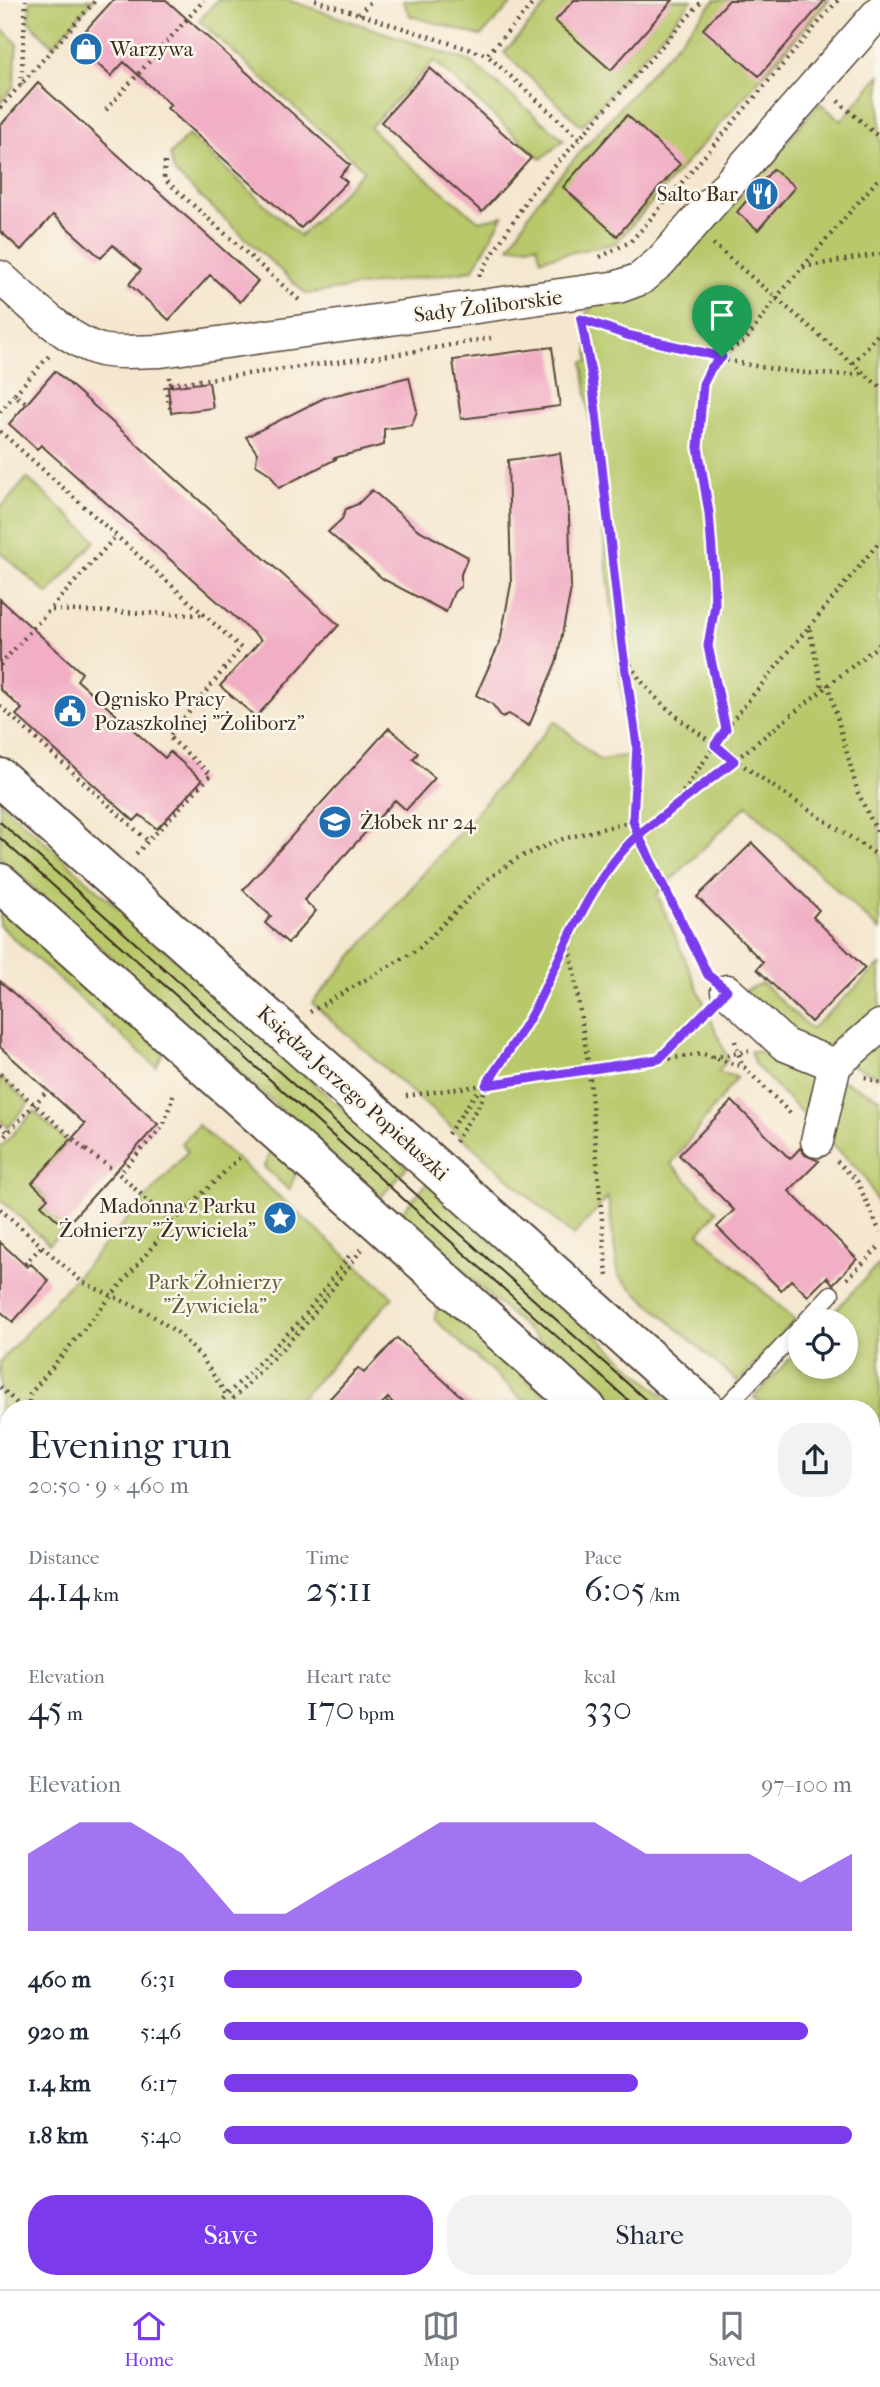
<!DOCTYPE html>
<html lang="en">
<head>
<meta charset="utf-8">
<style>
	:root { --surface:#fff; --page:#f2f2f3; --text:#1f2937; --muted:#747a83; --line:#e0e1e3; --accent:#7c3aed }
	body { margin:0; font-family:"IM FELL French Canon",serif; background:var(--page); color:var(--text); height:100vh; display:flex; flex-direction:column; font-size:26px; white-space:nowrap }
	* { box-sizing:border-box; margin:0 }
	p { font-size:23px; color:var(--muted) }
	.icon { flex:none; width:38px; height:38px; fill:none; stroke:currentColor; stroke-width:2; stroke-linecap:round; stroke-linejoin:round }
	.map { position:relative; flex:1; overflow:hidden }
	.details { position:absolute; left:0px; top:1400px; width:880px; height:889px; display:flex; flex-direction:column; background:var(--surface); border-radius:28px 28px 0 0; box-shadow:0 4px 10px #0003 }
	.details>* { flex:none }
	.fabs { position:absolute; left:788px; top:1309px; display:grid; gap:14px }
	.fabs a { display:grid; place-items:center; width:70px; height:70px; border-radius:50%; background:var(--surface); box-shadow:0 4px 10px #0003; font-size:35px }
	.pin { position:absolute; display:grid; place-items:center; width:60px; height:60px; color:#fff; margin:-72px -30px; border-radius:50% 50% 50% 0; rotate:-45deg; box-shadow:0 0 7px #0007 }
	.pin .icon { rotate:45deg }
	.round { display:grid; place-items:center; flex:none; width:74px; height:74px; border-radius:28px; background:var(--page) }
	.head { display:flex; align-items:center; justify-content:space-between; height:119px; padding:0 28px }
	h1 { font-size:38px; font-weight:600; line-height:52px }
	.stats { display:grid; grid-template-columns:repeat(3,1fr); gap:10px; height:119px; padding:7px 28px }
	.stats div { display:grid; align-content:center }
	.stats b { font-size:35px; font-weight:600 }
	.stats small { font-size:19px; font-weight:400 }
	.stats p { font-size:19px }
	.chart { height:196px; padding:14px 28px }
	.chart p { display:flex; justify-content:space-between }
	.chart svg { width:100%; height:126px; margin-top:7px; fill:var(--accent); opacity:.7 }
	.cta { display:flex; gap:14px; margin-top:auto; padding:14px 28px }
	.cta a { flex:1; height:80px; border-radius:28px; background:var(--accent); color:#fff; font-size:28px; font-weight:600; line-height:80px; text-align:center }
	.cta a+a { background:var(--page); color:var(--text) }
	ul { padding:0 28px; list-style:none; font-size:23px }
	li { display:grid; grid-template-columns:112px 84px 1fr; align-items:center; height:52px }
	li i { height:18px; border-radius:9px; background:var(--accent) }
	.menu { display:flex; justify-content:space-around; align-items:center; height:98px; border-top:2px solid var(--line); background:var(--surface); font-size:19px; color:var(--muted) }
	.menu a { display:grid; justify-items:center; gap:4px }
	.menu .on { color:var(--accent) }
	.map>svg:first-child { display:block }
	.green { fill:#b8c86b; stroke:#7a7944; stroke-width:2 }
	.building { fill:#f1aec4 }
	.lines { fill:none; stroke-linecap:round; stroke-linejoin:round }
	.lane-casing { stroke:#574639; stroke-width:19 }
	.street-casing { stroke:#574639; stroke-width:35 }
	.secondary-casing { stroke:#574639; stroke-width:42 }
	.path { stroke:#574639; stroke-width:4.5; stroke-dasharray:2 5; stroke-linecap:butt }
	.lane { stroke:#fff; stroke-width:16 }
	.street { stroke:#fff; stroke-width:32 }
	.secondary { stroke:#fff; stroke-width:38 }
	.tram { stroke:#3b2a1e; stroke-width:2 }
	.route-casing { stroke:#fff; stroke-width:14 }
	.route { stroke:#7c3aed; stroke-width:9 }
	.labels { text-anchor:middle; stroke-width:5; stroke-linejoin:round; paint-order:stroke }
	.poi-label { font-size:21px; fill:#3b2a1e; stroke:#fbf7ec; text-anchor:start }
	.street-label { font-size:21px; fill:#3b2a1e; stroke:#fbf7ec }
	.park-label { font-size:21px; fill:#605935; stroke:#fbf7ec }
</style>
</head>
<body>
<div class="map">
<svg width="880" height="2289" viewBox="0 0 880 2289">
	<rect width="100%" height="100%" fill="#fbf7ec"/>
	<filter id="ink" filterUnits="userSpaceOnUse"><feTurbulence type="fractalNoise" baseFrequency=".0143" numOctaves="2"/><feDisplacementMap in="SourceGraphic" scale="14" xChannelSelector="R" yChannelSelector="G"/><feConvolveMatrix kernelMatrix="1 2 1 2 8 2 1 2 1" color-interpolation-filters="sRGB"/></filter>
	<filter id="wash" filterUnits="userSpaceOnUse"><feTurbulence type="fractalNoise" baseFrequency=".00686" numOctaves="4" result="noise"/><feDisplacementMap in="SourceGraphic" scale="28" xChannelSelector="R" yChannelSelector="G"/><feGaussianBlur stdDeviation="1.57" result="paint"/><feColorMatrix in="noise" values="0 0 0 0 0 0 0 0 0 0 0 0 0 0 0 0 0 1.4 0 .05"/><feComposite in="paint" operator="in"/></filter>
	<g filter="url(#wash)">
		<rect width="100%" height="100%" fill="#f5e7cf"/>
		<path class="green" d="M 30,0 L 93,0 L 53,46 L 29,22 Z
			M 217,0 L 288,0 L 471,62 L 564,140 L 541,159 L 434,61 L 370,127 L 399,156 L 479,221 L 503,216 L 473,270 L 306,294 L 174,172 L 170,155 L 188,135 L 300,236 L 364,170 L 199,21 Z
			M 515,0 L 481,36 L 410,16 L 403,1 Z
			M 551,0 L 692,0 L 582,126 L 504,53 Z
			M 715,0 L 829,0 L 616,243 L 541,259 L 537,245 L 509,247 L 538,200 Z
			M 0,27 L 17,43 L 14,86 L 0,103 Z
			M 880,75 L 880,931 L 747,805 L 657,894 L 728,1059 L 718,1072 L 737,1077 L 671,1164 L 717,1211 L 699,1233 L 795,1320 L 738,1382 L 618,1276 L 608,1197 L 573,1236 L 312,1003 L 555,721 L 599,760 L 629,755 L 583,362 L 589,361 L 585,315 L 594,304 L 661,279 L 700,243 L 820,103 L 841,121 Z
			M 27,478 L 96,540 L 48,594 L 0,552 L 0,509 Z
			M 0,802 L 407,1167 L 380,1198 L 0,858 Z
			M 0,907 L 164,1052 L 156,1067 L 0,926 Z
			M 880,965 L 880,1077 L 792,1041 L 742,992 L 762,983 L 811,1029 Z
			M 750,1051 L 782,1053 L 880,1098 L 880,1209 L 865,1177 L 755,1065 Z
			M 0,1077 L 29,1103 L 8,1127 L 0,1120 Z
			M 34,1111 L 68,1143 L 32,1183 L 48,1198 L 42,1205 L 65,1227 L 49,1244 L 0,1199 L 0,1148 Z
			M 198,1125 L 393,1297 L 291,1409 L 9,1409 L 9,2070 L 0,2071 L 0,1362 L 188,1151 L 181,1143 Z
			M 271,1148 L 297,1171 L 289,1190 L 264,1167 Z
			M 427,1183 L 678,1409 L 616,1409 L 399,1215 Z
			M 880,1263 L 880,1509 L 872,1502 L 872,1409 L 768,1409 L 754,1397 L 800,1348 L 800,1367 L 845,1367 L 845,1321 L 825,1321 Z
			M 440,1300 L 560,1409 L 533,1409 L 434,1319 Z
			M 534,2280 L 579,2280 L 580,2289 L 506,2289 L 511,2288 L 511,2283 Z
			M 589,2280 L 663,2280 L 664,2289 L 590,2289 Z"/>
		<g id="blocks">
			<path class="building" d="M 113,0 L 166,0 L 350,165 L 340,176 L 347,182 L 301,228 L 167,108 L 171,105 L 124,62 L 111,76 L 74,43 Z
				M 574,0 L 673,0 L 611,70 L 555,21 Z
				M 729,0 L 825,0 L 759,76 L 703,29 Z
				M 430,68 L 531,158 L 482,212 L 381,122 Z
				M 38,83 L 258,281 L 240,302 L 210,275 L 169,320 L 129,284 L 141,270 L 113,245 L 101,258 L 53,215 L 21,250 L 0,231 L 0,126 Z
				M 627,115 L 680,164 L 617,236 L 563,187 Z
				M 773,169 L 795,187 L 758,230 L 737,212 Z
				M 552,347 L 560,406 L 461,419 L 453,360 Z
				M 55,371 L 339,625 L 256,717 L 220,686 L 261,640 L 41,445 L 37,449 L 9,424 Z
				M 409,377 L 417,411 L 412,425 L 384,429 L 384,445 L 334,458 L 336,459 L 279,488 L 270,474 L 256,465 L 257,453 L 246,437 L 324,398 Z
				M 209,382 L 213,408 L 171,413 L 168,387 Z
				M 560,453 L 569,517 L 571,589 L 557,660 L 529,726 L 509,714 L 502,717 L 492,704 L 476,695 L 500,642 L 511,584 L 508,460 Z
				M 372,490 L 417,529 L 468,557 L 461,574 L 461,586 L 454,592 L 446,612 L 383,579 L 328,532 L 342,519 L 346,509 L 358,504 Z
				M 0,599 L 82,673 L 77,680 L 165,758 L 170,752 L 202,780 L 157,829 L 140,815 L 134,821 L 16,715 L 22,709 L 0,689 Z
				M 389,728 L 418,753 L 413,759 L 435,778 L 406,810 L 395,800 L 304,900 L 316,911 L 288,943 L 265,923 L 271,916 L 243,890 Z
				M 752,843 L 819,910 L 813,917 L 865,968 L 811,1022 L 757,969 L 763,962 L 697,897 Z
				M 0,981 L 158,1124 L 65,1227 L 41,1205 L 48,1198 L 32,1183 L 85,1124 L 0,1047 Z
				M 732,1101 L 790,1159 L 800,1148 L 805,1155 L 819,1161 L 789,1191 L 857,1259 L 833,1284 L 827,1277 L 808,1296 L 791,1280 L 781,1290 L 717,1227 L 734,1210 L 679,1155 Z
				M 0,1242 L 27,1267 L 31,1264 L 49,1281 L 13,1322 L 0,1311 Z
				M 397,1338 L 475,1409 L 399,1409 L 388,1398 L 376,1409 L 320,1409 L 358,1368 L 364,1373 Z"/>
		</g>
	</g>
	<g filter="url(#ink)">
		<use href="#blocks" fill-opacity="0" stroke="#574639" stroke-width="2"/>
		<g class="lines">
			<defs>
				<path id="lane" d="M 806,1321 L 831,1294
					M 724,1409 L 800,1328"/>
				<path id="street" d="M 0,277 C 26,300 68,342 101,350 C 120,354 143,351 161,351 L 618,287 L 640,279 L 661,261 L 880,11
					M 727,991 L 785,1045 L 835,1065 L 880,1026
					M 817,1141 L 835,1065
					M 0,2091 L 9,2090
					M 211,2280 L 212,2289
					M 858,2283 L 866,2289"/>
				<path id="secondary" d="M 0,778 L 705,1409
					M 0,883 L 587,1409
					M 872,1558 L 880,1565
					M 872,1662 L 880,1670"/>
			</defs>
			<use href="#lane" class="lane-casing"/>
			<use href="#street" class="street-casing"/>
			<use href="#secondary" class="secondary-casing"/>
			<path class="path" d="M 315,0 L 487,55
				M 536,0 L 487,55 L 580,139
				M 359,14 L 372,0
				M 21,85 L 26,0
				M 838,101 L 880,138
				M 0,108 L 96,0
				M 106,110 L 204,0
				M 165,162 L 164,179 L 299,300
				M 713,244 L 880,387
				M 600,257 L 630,242 L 642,229 L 838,0
				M 803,267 L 880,254
				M 479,276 L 531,193 L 703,0
				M 581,320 L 592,378 L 622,645 L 637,745 L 633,821 L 707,973
				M 592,323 C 665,347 789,382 864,373
				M 853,363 L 880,332
				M 169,377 L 171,384 L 405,353 L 491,338
				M 171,384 L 165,385 L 171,412
				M 25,402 L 14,395 L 49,356
				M 0,412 L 14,395
				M 0,431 L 241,648 L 169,737 L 211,775 L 134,856
				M 52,610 L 204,615
				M 809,627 L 880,541
				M 624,652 C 643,695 680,719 716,746 C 769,785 825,820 880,857
				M 0,665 L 116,536
				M 828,684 L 858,793 L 880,838
				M 0,706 L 148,841
				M 726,728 L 809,627 L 822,687
				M 671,809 L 726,729 L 708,646 L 715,605 L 709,513 L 698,447 L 703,384 L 711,368 L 728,351 L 746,340 L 776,298 L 880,177
				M 569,940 L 589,1070 L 607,1276
				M 310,1012 L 417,950 L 488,879 L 516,859 L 559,840 L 633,821
				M 735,1041 L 742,1066
				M 713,1057 L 749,1051
				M 659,1059 L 708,1010
				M 0,1074 L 88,1152
				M 865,1077 L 880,1083
				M 406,1096 L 703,1054 L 745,1068 L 792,1115
				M 0,1125 L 8,1132
				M 448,1134 L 474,1096 L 485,1086
				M 0,1141 L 48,1090
				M 455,1142 L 481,1102 L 486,1085 L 533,1012 L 577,922 L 619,853 L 880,644
				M 86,1150 L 119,1174
				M 837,1161 L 857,1181 L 880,1232
				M 0,1209 L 82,1282 L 147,1312 L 178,1333 L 202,1358 L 227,1396
				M 172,1223 L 119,1174 L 163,1126 L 174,1093
				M 25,1264 L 41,1247
				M 847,1279 L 880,1246
				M 0,1387 L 23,1409
				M 28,1409 L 30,1394 L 172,1223 L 242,1155
				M 213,1409 L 302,1319 L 352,1252
				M 223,1409 L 305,1325 L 362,1249
				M 389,1409 L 386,1404 L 390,1400
				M 0,1449 L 9,1438
				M 0,1560 L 9,1567
				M 0,1650 L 9,1642
				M 0,1828 L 9,1813
				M 0,1900 L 9,1899
				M 0,1905 L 9,1904
				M 584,2280 L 585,2289
				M 667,2280 L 668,2289
				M 501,2281 L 502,2289"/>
			<use href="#lane" class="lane"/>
			<use href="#street" class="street"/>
			<use href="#secondary" class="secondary"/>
			<path class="tram" d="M 0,822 L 656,1409
				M 0,838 L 638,1409
				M 872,1601 L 880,1609
				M 872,1617 L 880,1625"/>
		</g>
	</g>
	<g class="lines" filter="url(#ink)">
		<defs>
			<path id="route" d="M 722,357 L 627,335 L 581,319 L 592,378 L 622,645 L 637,745 L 633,821 L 638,835 C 589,880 565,950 535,1008 C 521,1035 502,1060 486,1085 L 659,1059 L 727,990 L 708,975 L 638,835 L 734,761 L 715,745 L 726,729 L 708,646 L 715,605 L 714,577 L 709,513 L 698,447 L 703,384 L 711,368 L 722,357"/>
		</defs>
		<use href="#route" class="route-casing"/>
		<use href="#route" class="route"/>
	</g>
	<defs>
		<symbol id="shop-disc" viewBox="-11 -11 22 22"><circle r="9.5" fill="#1f6fb2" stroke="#fbf7ec"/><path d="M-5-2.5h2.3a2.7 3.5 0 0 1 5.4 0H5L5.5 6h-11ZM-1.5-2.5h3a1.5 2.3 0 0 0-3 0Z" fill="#fff"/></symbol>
		<symbol id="restaurant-disc" viewBox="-11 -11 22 22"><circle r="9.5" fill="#1f6fb2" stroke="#fbf7ec"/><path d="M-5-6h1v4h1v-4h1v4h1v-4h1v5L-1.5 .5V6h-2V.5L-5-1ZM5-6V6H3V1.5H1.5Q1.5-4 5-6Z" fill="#fff"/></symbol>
		<symbol id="civic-disc" viewBox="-11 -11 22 22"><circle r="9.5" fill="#1f6fb2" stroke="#fbf7ec"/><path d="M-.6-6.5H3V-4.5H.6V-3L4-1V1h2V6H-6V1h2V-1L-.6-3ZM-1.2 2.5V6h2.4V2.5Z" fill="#fff"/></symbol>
		<symbol id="school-disc" viewBox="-11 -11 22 22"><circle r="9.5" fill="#1f6fb2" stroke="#fbf7ec"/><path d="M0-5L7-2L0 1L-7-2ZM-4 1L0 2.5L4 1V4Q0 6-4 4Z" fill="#fff"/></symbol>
		<symbol id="sight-disc" viewBox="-11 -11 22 22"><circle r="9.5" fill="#1f6fb2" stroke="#fbf7ec"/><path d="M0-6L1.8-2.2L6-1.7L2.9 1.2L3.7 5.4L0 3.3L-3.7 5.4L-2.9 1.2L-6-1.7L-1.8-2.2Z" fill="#fff"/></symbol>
	</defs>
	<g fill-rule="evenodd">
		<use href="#shop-disc" x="67" y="30" width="38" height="38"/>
		<use href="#restaurant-disc" x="743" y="175" width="38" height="38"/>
		<use href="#civic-disc" x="51" y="692" width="38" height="38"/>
		<use href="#school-disc" x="316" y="803" width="38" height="38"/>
		<use href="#sight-disc" x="261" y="1199" width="38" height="38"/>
	</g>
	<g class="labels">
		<g class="poi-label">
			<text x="110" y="56">Warzywa</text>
			<text x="738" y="201" text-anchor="end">Salto Bar</text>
			<text x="94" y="706">Ognisko Pracy<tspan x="94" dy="24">Pozaszkolnej "Żoliborz"</tspan></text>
			<text x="360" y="829">Żłobek nr 24</text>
			<text x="256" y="1213" text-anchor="end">Madonna z Parku<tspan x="256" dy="24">Żołnierzy "Żywiciela"</tspan></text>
		</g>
		<g class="street-label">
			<text transform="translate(488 306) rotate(-7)" y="7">Sady Żoliborskie</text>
			<text transform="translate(353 1093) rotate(42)" y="7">Księdza Jerzego Popiełuszki</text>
		</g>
		<g class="park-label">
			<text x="215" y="1289">Park Żołnierzy<tspan x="215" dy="24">"Żywiciela"</tspan></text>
		</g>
	</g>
</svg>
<div class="fabs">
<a><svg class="icon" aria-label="locate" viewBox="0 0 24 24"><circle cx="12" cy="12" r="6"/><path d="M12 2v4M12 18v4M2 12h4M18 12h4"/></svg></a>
</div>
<div class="pin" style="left:722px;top:357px;background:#1e9e55"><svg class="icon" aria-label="arrive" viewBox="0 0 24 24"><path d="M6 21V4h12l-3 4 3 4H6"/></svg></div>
<section class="details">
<div class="head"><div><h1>Evening run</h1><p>20:50 · 9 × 460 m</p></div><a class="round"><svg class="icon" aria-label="share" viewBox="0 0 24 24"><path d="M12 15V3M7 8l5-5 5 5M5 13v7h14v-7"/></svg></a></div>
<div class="stats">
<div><p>Distance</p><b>4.14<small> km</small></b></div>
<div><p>Time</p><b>25:11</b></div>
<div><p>Pace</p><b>6:05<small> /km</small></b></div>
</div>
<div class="stats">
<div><p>Elevation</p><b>45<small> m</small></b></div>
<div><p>Heart rate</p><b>170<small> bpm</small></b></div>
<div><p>kcal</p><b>330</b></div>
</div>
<div class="chart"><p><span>Elevation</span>97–100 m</p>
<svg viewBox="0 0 160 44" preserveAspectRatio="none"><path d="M0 44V17L10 6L20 6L30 17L40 38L50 38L60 27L70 17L80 6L90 6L100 6L110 6L120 17L130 17L140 17L150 27L160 17V44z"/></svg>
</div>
<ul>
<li><b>460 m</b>6:31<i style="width:57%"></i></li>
<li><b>920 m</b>5:46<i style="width:93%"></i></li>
<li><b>1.4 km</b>6:17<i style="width:66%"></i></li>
<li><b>1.8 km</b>5:40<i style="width:100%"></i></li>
</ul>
<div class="cta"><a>Save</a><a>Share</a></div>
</section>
</div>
<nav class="menu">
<a class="on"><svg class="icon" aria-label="home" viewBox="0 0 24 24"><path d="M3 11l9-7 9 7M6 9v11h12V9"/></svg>Home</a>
<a><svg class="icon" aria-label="map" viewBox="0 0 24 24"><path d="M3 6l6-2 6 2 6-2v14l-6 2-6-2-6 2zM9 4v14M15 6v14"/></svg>Map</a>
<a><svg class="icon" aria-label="saved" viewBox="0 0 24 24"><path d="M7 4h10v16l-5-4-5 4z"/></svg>Saved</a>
</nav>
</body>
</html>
